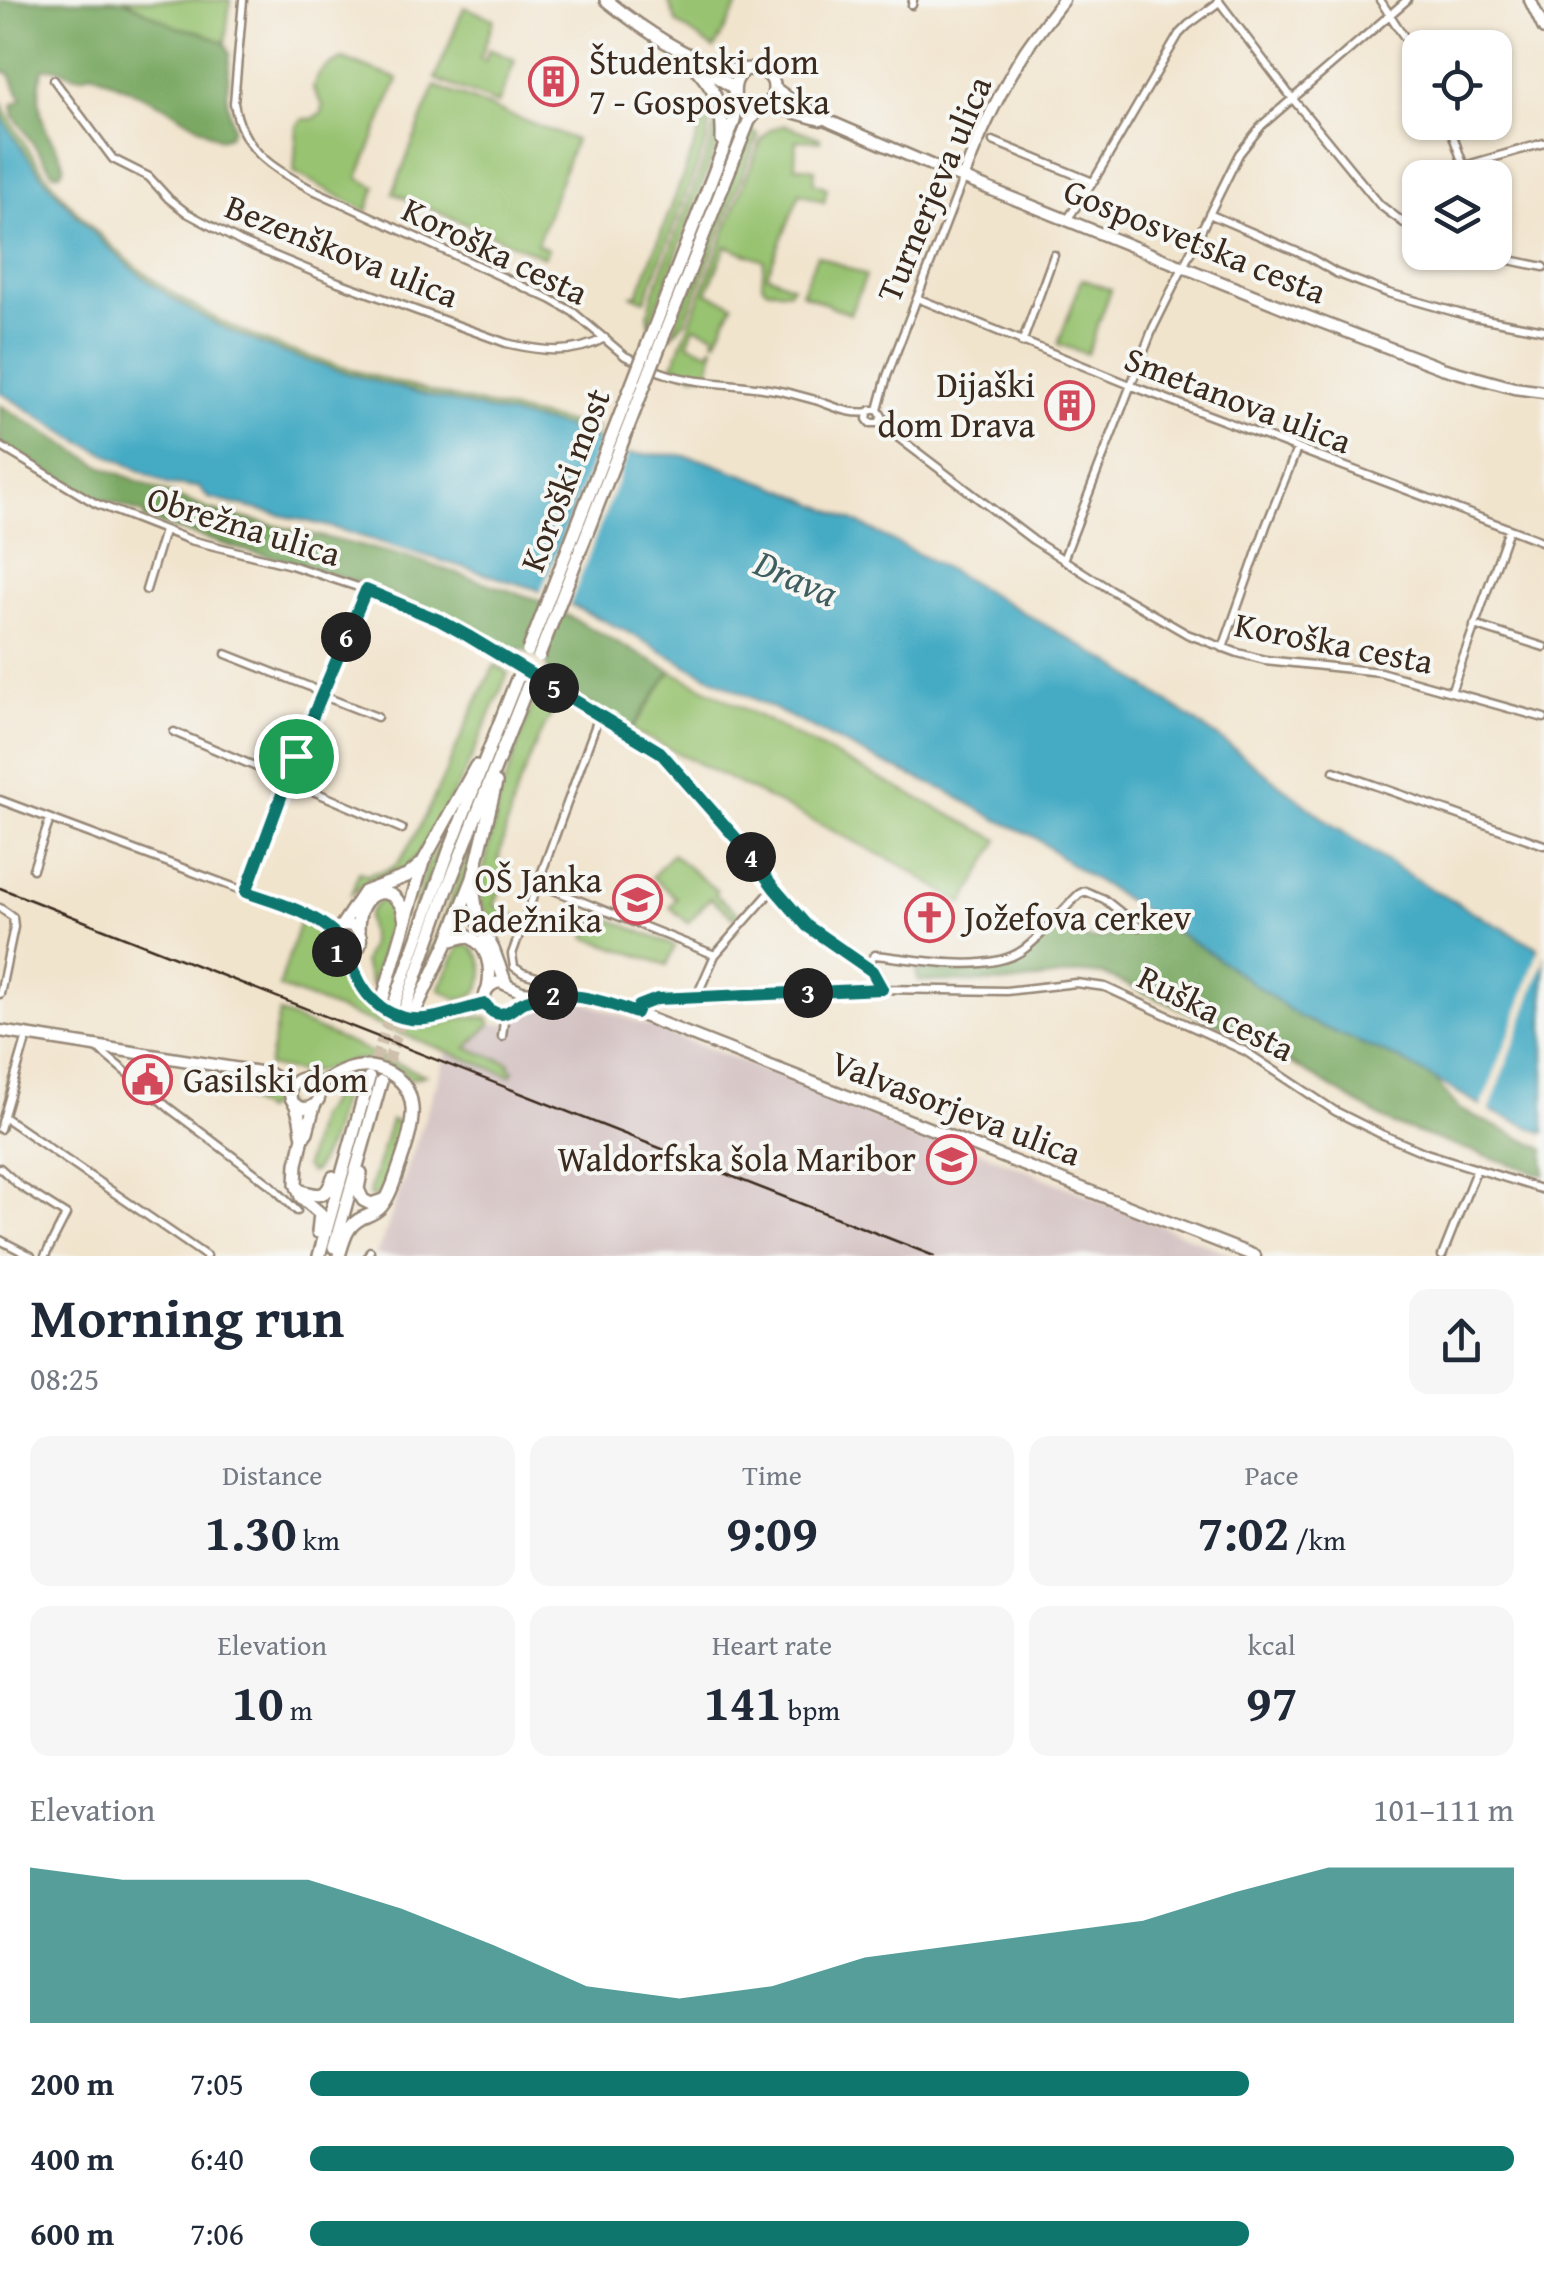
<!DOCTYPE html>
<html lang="en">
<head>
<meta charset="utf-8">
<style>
	:root { --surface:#fff; --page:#f6f6f7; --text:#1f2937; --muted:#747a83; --accent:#0f766e }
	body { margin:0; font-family:"Gentium Book Plus",serif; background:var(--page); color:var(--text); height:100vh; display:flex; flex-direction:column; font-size:38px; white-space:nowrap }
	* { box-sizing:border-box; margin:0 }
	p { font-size:32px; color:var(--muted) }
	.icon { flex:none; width:55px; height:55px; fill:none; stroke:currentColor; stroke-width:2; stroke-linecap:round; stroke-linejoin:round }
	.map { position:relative; height:1256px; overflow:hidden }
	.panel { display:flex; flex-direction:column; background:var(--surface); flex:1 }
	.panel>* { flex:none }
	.buttons { position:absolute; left:1402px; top:30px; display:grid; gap:20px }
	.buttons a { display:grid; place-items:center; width:110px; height:110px; border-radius:20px; background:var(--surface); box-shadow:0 2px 8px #0004; font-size:50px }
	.pin { position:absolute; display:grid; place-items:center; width:85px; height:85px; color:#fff; margin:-42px; border:5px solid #fff; border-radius:50%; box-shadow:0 2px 10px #0007 }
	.km { position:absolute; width:50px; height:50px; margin:-25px; border-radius:50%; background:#222; color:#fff; font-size:28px; line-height:50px; text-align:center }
	.round { display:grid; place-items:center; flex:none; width:105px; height:105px; border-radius:20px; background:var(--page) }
	.head { display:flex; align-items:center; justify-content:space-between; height:170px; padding:0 30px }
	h1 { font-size:55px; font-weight:700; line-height:75px }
	.stats { display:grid; grid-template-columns:repeat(3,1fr); gap:15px; height:170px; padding:10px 30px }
	.stats div { display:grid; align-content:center; border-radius:20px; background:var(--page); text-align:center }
	.stats b { font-size:50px; font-weight:700 }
	.stats small { font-size:28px; font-weight:400 }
	.stats p { font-size:28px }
	.chart { height:280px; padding:20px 30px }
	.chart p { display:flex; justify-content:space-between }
	.chart svg { width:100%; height:180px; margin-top:10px; fill:var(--accent); opacity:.7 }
	ul { padding:0 30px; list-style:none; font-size:32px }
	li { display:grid; grid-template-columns:160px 120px 1fr; align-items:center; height:75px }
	li i { height:25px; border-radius:12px; background:var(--accent) }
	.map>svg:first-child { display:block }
	.industrial { fill:#d2bfc0 }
	.green { fill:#98c371; stroke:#6a7648; stroke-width:2.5 }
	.forest { fill:#7aa963; stroke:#5a6a40; stroke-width:2.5 }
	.water { fill:#44abc4; stroke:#406a71; stroke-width:2.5 }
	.pier { fill:#f1e4cd }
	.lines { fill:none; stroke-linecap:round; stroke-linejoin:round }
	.primary-tunnel { stroke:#cdbfaa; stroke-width:11; stroke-dasharray:11 5.5; stroke-linecap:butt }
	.street-casing { stroke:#968776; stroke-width:11 }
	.secondary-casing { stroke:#968776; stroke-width:15 }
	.primary-casing { stroke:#968776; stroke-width:16 }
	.street { stroke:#fff; stroke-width:6 }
	.secondary { stroke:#fff; stroke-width:10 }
	.primary { stroke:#fff; stroke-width:11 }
	.rail { stroke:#3b2a1e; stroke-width:2.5 }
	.street-bridge-casing { stroke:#968776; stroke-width:11; stroke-linecap:butt }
	.primary-bridge-casing { stroke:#968776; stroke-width:16; stroke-linecap:butt }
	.street-bridge { stroke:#fff; stroke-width:6 }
	.primary-bridge { stroke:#fff; stroke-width:11 }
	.route-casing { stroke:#fff; stroke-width:20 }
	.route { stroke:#0f766e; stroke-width:12 }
	.labels { text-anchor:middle; stroke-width:8; stroke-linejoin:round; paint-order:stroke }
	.poi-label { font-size:35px; fill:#3b2a1e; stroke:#f6f6f2; text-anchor:start }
	.street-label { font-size:35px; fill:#3b2a1e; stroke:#f6f6f2 }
	.water-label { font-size:38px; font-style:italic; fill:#3f5e60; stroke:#f6f6f2 }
</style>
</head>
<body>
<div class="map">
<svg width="1544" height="1256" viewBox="0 0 1544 1256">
	<rect width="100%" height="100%" fill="#f6f6f2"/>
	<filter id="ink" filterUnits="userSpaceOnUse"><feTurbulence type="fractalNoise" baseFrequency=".01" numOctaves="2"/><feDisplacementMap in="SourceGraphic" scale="20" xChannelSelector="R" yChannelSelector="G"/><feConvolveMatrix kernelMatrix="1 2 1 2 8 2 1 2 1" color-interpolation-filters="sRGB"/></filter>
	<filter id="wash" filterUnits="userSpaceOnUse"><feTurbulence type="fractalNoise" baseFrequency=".0048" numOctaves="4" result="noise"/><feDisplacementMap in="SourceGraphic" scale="40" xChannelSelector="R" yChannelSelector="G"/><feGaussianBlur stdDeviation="2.25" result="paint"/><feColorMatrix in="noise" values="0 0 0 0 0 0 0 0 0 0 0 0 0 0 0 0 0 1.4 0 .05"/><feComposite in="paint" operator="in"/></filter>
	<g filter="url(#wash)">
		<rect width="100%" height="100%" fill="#f1e4cd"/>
		<path class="industrial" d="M 555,1001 L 587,1003 L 972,1148 L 1235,1256 L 375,1256 L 386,1231 L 458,1020 L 482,1016 L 489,1019 L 492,1024 L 506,1024 L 520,1009 L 532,1002 Z"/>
		<path class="green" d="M 124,0 L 230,0 L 225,44 L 201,32 L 177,27 Z
			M 668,0 L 741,0 L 714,49 L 677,23 Z
			M 464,7 L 494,19 L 480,59 L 485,61 L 489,49 L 515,60 L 498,104 L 435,79 Z
			M 343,59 L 398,79 L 358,178 L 376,187 L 367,211 L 294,172 L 297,126 L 303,119 L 312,119 L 322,113 L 323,105 L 313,89 C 317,71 326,66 343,59 Z
			M 435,86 L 575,140 L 537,244 L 548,249 L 544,257 L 393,193 Z
			M 0,100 C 45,192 126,272 217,319 C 259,342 306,356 352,370 C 433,394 514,413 597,428 L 594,438 L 577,434 L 567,427 C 505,415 443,400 382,383 C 319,365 254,346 197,313 C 138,280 85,231 44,178 C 27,156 0,128 0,100 Z
			M 717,106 L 719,136 L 716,148 L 650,326 L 648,315 L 653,294 L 712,140 L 715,125 L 713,109 Z
			M 707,108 L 710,121 L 707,140 L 645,300 L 631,295 L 638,294 L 704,121 L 698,117 L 701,110 Z
			M 785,125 L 820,138 L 820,141 L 796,140 L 795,166 L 815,169 L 814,183 L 827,188 L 824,202 L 800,193 L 767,275 L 793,286 L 789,291 L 766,289 L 762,284 L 764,260 L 726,246 L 707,293 L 733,304 L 716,341 L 714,340 L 715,334 L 694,326 L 688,343 L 709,352 L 712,346 L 714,347 L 709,373 L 694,375 L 673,365 L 761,140 L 771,129 Z
			M 751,130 L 758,135 L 686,319 L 670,338 Z
			M 817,255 L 866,276 L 850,314 L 801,293 Z
			M 1082,279 L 1111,290 L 1087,354 L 1058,344 Z
			M 495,665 L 508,673 L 465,773 L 420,853 L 404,869 L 368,881 L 351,895 L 359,872 L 369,876 L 371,873 C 379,872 387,872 393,867 C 403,860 409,845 415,835 C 446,780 465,720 495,665 Z
			M 671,671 L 999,840 L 963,904 L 903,866 L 632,730 Z
			M 537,691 L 558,702 L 538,739 L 515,795 L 498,860 L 510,866 L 494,905 L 516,916 L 501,925 L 496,922 L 481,905 L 480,885 L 500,796 Z
			M 464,798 L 389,1002 L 387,1000 L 428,863 Z
			M 485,807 L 472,869 L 446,936 L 413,1007 L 411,1005 Z
			M 672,854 L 717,891 L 715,894 L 739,914 L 735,918 L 710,898 L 688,923 L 670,907 L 677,898 L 652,877 Z
			M 381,900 L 392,904 L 393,913 L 372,986 L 363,963 C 364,958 368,953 369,947 C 375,926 356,919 381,900 Z
			M 595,913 L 675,946 L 667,965 L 586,938 Z
			M 300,921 C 312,927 325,932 321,947 L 328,960 C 346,963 349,988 361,1002 C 368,1010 377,1017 387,1021 C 428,1040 460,1008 489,1019 L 491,1024 L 467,1048 L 510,1063 L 509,1068 L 514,1070 L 511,1076 L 279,987 Z
			M 465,944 C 483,950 490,979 475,993 C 472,995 462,999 459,1000 L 439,989 L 459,947 Z
			M 279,1013 L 415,1071 L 425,1075 L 412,1079 C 400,1073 391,1064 377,1061 C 357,1056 342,1065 323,1070 C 305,1075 286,1070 268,1066 Z
			M 245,1080 L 265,1083 L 260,1089 L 269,1095 L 272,1087 C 281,1093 280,1098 285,1106 C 303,1135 289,1148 284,1178 L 276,1180 L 276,1177 L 291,1131 L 290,1119 L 268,1106 L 264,1111 L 243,1098 Z
			M 346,1082 L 329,1143 L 314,1171 L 310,1173 L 305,1167 L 317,1117 L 327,1105 L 332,1091 Z
			M 391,1120 L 403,1124 C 399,1148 391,1176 377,1196 L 370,1197 L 369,1192 Z"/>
		<path class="forest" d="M 0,0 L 124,0 L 177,27 L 201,32 L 223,42 L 227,46 L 230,54 L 227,100 L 233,127 L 229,136 L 219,139 L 165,106 L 91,72 C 72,85 65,63 43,69 C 36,90 39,116 49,136 C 55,146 61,154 64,166 L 60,173 L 53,173 L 14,116 L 12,105 L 22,99 L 9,73 L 0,70 Z
			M 0,405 L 103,467 L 209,510 L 407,557 L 538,600 L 671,671 L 631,730 L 574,695 L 571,691 L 572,687 L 548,671 L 547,660 L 520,648 L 515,652 L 497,641 L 489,644 L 448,618 L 381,590 L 286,560 L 239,549 L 144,519 L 144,514 L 109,501 L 105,503 L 92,498 L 0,443 Z
			M 1145,924 L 1168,927 L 1210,953 L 1301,1018 L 1399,1059 L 1434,1079 L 1459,1109 L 1544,1149 L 1544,1175 L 1394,1125 L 1251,1039 L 1105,975 L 1081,973 L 1010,983 L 918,981 L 916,969 L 969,972 L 1012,963 L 1062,925 L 1091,940 L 1113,935 Z"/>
		<path class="water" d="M 0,112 C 16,144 38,172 62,199 C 100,243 145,283 195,313 C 253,346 318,365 381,383 C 443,400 504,415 567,427 L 577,435 L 594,438 L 629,454 L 680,455 L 703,460 L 785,490 L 854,521 L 949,570 L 1115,665 L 1233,748 L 1328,822 L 1380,857 L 1435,891 L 1537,947 L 1537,952 L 1544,955 L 1544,1133 L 1491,1111 L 1399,1059 L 1301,1018 L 1210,953 L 1070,864 L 1035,837 L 998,820 L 945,790 L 881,762 L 688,666 L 624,630 L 536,589 L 327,526 L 208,498 L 199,487 L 169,485 L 72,437 L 0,392 Z"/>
		<path class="pier" d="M 602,436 L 630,449 L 568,609 L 539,596 Z
			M 1540,945 L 1544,950 L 1544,961 L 1488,1115 L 1480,1110 L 1511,1031 Z"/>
	</g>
	<g filter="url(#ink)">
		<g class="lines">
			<path class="primary-tunnel" d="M 370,1076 L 394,1004
				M 383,1078 L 405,1010"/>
			<defs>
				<path id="street" d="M 243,0 L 234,103 C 242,150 270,166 309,188 L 550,299 L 573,312 L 625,356 L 640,363
					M 1218,0 L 1292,98 L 1380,205 L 1420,235
					M 1380,0 L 1420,61
					M 912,5 L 913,0
					M 54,80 L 113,159 L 149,177 L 169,199 L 187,213 L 241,242 L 338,282 L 506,343 C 541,351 572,356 605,338
					M 1448,122 L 1468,178
					M 993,141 L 1093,182
					M 1464,166 L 1544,143
					M 1209,214 L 1309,257 L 1336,273 L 1388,293 L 1469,316 L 1544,330
					M 1067,220 L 1093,182 L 1179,34 L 1188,25 L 1219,2
					M 1470,252 L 1544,267
					M 917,298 L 1140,389 L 1544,542
					M 1022,343 L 1054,255
					M 651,368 C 688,385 729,382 769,389 C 784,391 800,396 815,400 C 834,406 849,415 869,412
					M 878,410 L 871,410 L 868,413 L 867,419 L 870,423 L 879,423 L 1033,540 L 1106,587 L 1187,634 L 1238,653 L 1265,660 L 1380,672 L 1544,718
					M 879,423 L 882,416 L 878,410 L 887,376 L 963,179
					M 0,446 L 95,503 L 190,540 L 291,565 L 367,590 L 439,620 L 490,650
					M 1063,560 L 1153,328 L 1239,154 L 1262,125 L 1407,0
					M 146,590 L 164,531
					M 1474,625 L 1544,647
					M 1223,648 L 1266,526 L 1297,449
					M 226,654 L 310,687 L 321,695 L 377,717
					M 1451,692 L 1509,529
					M 566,696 L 659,752 L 742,845 L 774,888 L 807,926 L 872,971 L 882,989
					M 174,732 L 402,829
					M 1334,771 L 1544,845
					M 0,800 L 284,906 L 320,922 L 333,933
					M 33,869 L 50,819
					M 536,883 L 715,955
					M 246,892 L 297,756 L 367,590
					M 0,908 L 13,917 L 14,927 L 0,994
					M 866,966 L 875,955 C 916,959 988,975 1023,950 C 1044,935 1060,912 1079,894 L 1085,891 L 1104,899 L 1139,927
					M 552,995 L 553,985 L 550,981 L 523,973 L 514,967 L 512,954 L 599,716
					M 696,998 L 715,955 L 774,888
					M 636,1012 L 642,1004 L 657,999 L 882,989 L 1006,991 L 1076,983 L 1105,987 L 1245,1051 L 1335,1111 L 1381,1134 L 1426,1153 L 1544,1190
					M 502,1037 L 505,1013
					M 97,1048 L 169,1108 L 272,1186 L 297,1211
					M 4,1117 L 206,1256
					M 0,1129 L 27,1036
					M 0,1168 L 20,1186 L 66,1215 L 45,1256
					M 0,1240 L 31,1256
					M 368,1256 L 370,1251
					M 1442,1256 L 1477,1168"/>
				<path id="secondary" d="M 1530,0 L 1544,29
					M 775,88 L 790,99 L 831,122 L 940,169 L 1295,312 L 1442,368 L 1514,388 L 1544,392
					M 765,107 L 785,110 L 821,120
					M 963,178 C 980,134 1000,91 1025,51 C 1037,33 1050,17 1063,0
					M331 940a15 15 0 1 1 30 0a15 15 0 1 1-30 0Z
					M 350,954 C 357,995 388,1026 432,1018 C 450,1015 467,1008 485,1004
					M 485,1004 C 483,993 488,984 500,982 L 522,992 L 592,999 L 610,1003 L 1255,1256
					M 485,1004 C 502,1025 506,1008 523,1002 C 528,1000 536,998 541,997
					M 0,1031 L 259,1072 L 270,1074 L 291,1087
					M290 1093a15 15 0 1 1 30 0a15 15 0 1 1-30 0Z"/>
				<path id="primary" d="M 606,0 C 641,28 679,54 721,69 C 736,74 755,63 767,74 C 777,81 775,92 771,102 L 758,110 L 749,121 L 664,335
					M 685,56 C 711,84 724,100 722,140
					M 701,67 L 733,87
					M 654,328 L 734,121 C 739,101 726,85 745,70
					M 473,887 L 478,921 L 493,949 L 506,984
					M 342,925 L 364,892 L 407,876 L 420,865
					M 358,931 C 358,923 358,914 363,906 C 375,883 402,892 404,917
					M 448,941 L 467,936 C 489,944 492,968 488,988
					M 383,998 L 423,862 L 476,766
					M 394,1004 L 449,851 L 517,679
					M 405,1008 L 448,887 L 528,685
					M 416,1009 L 448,941 L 473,878 L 496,783
					M 318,1085 C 336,1074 354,1063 376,1068 C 427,1082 413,1128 400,1164 C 395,1178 391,1195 381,1207 C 376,1213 369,1215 362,1218 C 346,1226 344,1240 339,1256
					M 296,1106 L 300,1119 L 302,1133
					M 314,1106 L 307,1132 L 303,1137 L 297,1164 L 296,1184 L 301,1197 L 320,1213 L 318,1232
					M 361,1173 L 358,1189 L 363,1200 L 371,1204 L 383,1200
					M 299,1190 C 318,1196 326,1200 333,1177
					M 334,1247 L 381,1082
					M 319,1256 L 369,1078"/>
			</defs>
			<use href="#street" class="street-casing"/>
			<use href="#secondary" class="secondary-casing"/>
			<use href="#primary" class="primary-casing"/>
			<use href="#street" class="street"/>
			<use href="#secondary" class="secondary"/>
			<use href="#primary" class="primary"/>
			<path class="rail" d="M 0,888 L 934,1256"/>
			<defs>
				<path id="street-bridge" d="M 490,650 L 566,696"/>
				<path id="primary-bridge" d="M 528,651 L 654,328
					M 539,656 L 664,335"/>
			</defs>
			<use href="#street-bridge" class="street-bridge-casing"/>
			<use href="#primary-bridge" class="primary-bridge-casing"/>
			<use href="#street-bridge" class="street-bridge"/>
			<use href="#primary-bridge" class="primary-bridge"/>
		</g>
	</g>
	<g class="lines" filter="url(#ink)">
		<defs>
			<path id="route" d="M 366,590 L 439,620 L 468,636 L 660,752 L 742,845 L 774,888 L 807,926 L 872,971 L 882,989 L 657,999 L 639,1006 L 636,1013 C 601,1000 562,988 526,1001 C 518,1003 513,1011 505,1013 C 496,1016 490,1011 485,1004 C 467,1008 450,1015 432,1018 C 388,1026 358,995 350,954 C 336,955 329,946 333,932 C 310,911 275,902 246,892 L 296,756 Z"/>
		</defs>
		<use href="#route" class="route-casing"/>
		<use href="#route" class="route"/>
	</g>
	<defs>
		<symbol id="building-ring" viewBox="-11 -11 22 22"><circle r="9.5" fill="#f6f6f2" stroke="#d1495b" stroke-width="1.5"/><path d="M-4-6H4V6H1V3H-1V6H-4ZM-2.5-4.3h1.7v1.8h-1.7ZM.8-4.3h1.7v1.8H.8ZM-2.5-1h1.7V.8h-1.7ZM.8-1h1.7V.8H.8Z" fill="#d1495b"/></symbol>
		<symbol id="school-ring" viewBox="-11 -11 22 22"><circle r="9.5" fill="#f6f6f2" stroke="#d1495b" stroke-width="1.5"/><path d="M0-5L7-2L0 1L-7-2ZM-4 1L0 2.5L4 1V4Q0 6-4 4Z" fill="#d1495b"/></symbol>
		<symbol id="church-ring" viewBox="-11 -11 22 22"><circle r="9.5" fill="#f6f6f2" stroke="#d1495b" stroke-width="1.5"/><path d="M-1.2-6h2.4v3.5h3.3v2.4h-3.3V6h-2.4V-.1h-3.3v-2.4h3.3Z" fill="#d1495b"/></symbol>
		<symbol id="civic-ring" viewBox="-11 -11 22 22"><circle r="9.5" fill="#f6f6f2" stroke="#d1495b" stroke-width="1.5"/><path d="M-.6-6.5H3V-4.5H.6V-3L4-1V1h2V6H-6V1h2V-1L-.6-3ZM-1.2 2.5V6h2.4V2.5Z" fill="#d1495b"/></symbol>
	</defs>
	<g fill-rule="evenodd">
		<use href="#building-ring" x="526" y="54" width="55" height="55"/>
		<use href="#building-ring" x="1042" y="378" width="55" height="55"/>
		<use href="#school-ring" x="610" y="872" width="55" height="55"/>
		<use href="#church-ring" x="902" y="890" width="55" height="55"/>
		<use href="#civic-ring" x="120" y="1052" width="55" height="55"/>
		<use href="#school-ring" x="924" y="1132" width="55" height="55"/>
	</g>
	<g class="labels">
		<g class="poi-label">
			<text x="589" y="74">Študentski dom<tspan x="589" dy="40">7 - Gosposvetska</tspan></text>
			<text x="1035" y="397" text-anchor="end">Dijaški<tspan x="1035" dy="40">dom Drava</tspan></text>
			<text x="602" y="892" text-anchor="end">OŠ Janka<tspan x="602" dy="40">Padežnika</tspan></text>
			<text x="964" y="930">Jožefova cerkev</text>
			<text x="183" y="1092">Gasilski dom</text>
			<text x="916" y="1171" text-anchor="end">Waldorfska šola Maribor</text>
		</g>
		<g class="street-label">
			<text transform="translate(934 189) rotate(-67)" y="12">Turnerjeva ulica</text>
			<text transform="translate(1195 241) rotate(22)" y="12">Gosposvetska cesta</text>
			<text transform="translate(342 251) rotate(22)" y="12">Bezenškova ulica</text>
			<text transform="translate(495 251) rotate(26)" y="12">Koroška cesta</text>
			<text transform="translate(1238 400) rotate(21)" y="12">Smetanova ulica</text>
			<text transform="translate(565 480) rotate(-69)" y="12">Koroški most</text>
			<text transform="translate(244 526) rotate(17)" y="12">Obrežna ulica</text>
			<text transform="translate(1334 643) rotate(11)" y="12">Koroška cesta</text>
			<text transform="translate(1216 1013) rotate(27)" y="12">Ruška cesta</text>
			<text transform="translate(956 1108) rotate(21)" y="12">Valvasorjeva ulica</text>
		</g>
		<g class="water-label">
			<text transform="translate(796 578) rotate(24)" y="13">Drava</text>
		</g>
	</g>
</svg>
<div class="buttons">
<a><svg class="icon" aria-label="locate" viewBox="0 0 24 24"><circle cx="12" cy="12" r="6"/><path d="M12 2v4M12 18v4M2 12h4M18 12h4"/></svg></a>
<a><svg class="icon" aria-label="layers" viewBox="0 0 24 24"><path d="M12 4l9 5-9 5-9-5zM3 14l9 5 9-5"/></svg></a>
</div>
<div class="pin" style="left:296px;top:756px;background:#1e9e55"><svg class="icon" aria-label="arrive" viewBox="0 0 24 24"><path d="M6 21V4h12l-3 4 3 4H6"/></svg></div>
<b class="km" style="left:337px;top:952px">1</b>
<b class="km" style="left:553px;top:995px">2</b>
<b class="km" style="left:808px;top:993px">3</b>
<b class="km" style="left:751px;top:857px">4</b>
<b class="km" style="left:554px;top:688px">5</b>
<b class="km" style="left:346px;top:637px">6</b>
</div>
<section class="panel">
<div class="head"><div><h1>Morning run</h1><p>08:25</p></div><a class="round"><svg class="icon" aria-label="share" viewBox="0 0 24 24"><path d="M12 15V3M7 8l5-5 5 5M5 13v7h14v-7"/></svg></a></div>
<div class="stats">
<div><p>Distance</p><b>1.30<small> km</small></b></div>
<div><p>Time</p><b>9:09</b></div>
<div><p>Pace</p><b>7:02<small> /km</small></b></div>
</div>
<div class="stats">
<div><p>Elevation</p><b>10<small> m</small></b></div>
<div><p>Heart rate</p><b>141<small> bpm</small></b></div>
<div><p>kcal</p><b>97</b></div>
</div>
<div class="chart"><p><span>Elevation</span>101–111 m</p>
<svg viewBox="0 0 160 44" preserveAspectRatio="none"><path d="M0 44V6L10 9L20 9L30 9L40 16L50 25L60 35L70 38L80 35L90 28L100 25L110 22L120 19L130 12L140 6L150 6L160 6V44z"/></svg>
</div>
<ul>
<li><b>200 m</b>7:05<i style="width:78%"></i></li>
<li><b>400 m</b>6:40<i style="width:100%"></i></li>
<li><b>600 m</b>7:06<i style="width:78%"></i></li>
</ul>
</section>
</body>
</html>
